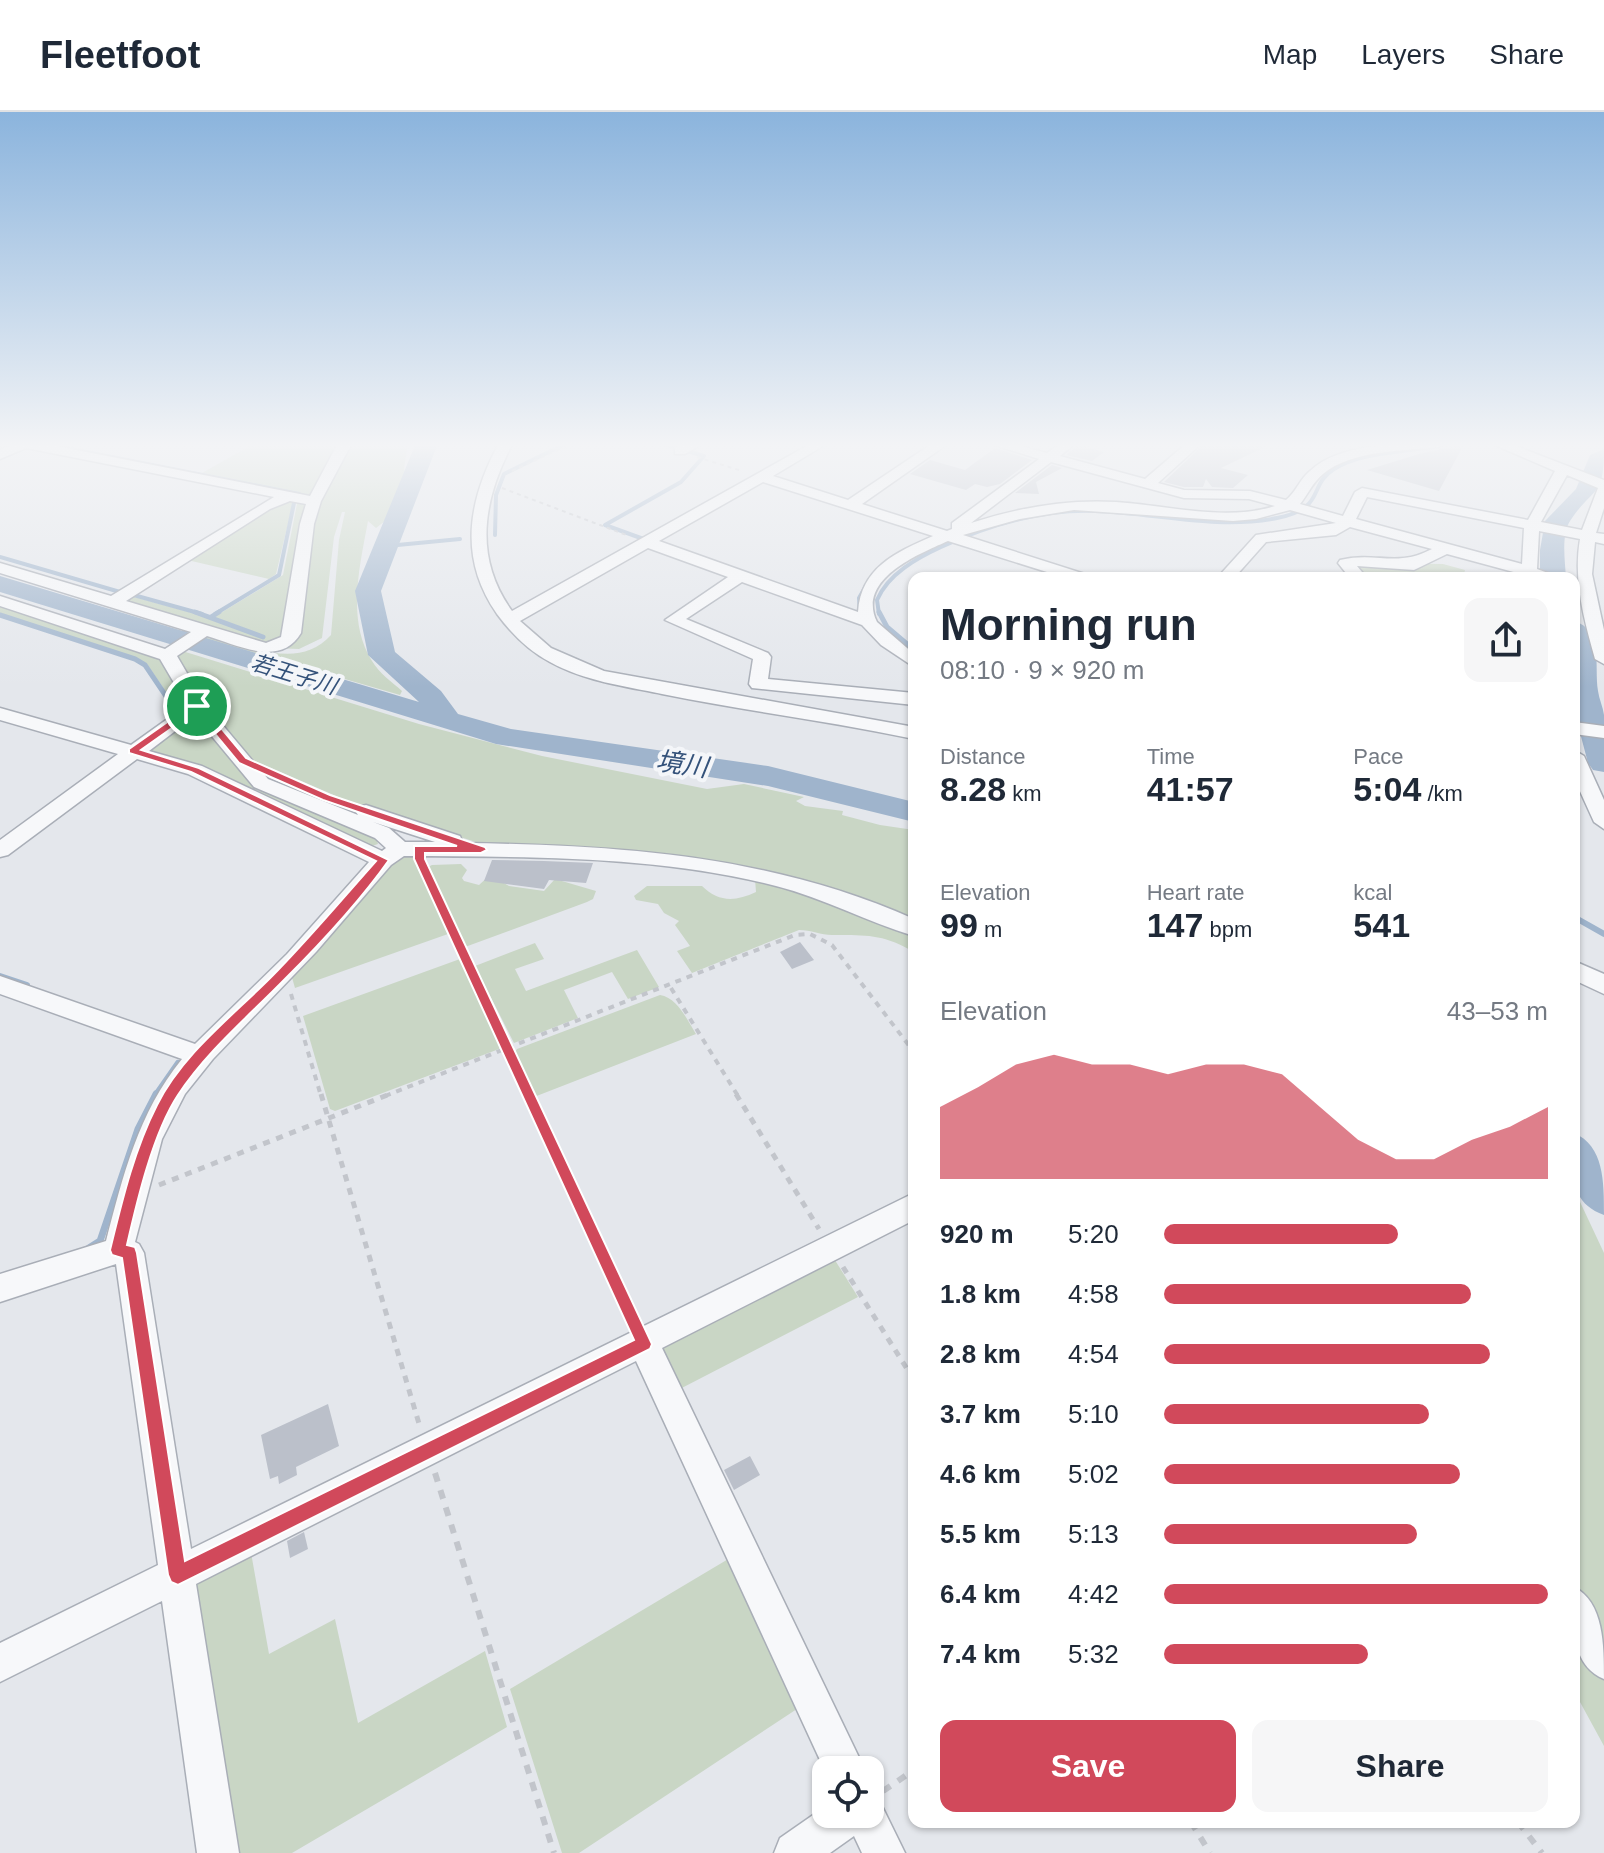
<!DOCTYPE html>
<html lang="en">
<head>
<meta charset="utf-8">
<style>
	:root { --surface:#fff; --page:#f6f6f7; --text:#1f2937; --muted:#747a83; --line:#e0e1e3; --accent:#d1495b }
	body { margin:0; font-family:Arial,"Noto Sans JP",sans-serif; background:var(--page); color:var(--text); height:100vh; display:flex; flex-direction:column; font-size:30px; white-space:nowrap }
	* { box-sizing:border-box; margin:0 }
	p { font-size:26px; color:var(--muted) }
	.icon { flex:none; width:44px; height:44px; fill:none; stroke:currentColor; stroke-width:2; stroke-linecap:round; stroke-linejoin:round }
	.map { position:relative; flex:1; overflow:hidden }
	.panel { position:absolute; left:908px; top:460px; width:672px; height:1256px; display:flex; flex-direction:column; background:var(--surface); border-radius:16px; box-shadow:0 2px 6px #0004 }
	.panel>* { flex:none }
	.fabs { position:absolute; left:812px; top:1644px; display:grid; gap:16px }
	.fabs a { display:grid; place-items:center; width:72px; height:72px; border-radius:16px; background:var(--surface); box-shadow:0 2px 6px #0004; font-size:40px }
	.pin { position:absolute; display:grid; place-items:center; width:68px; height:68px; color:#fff; margin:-34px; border:4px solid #fff; border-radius:50%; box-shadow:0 2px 8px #0007 }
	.round { display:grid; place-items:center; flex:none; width:84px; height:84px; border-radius:16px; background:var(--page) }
	.summary { display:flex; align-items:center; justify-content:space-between; height:136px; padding:0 32px }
	h1 { font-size:44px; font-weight:700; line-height:60px }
	.metrics { display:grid; grid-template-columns:repeat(3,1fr); gap:12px; height:136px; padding:8px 32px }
	.metrics div { display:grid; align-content:center }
	.metrics b { font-size:34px; font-weight:700 }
	.metrics small { font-size:22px; font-weight:400 }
	.metrics p { font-size:22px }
	.chart { height:224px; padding:16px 32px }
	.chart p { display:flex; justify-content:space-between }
	.chart svg { width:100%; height:144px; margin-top:8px; fill:var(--accent); opacity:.7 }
	.button { display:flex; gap:16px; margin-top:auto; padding:16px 32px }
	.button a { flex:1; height:92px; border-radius:16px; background:var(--accent); color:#fff; font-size:32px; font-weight:700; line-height:92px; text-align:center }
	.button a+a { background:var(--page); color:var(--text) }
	ul { padding:0 32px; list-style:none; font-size:26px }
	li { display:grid; grid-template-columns:128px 96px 1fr; align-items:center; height:60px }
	li i { height:20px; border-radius:10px; background:var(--accent) }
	header { display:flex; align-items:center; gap:48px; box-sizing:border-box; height:112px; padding:0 40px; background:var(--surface); border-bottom:2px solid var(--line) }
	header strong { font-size:38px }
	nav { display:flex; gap:44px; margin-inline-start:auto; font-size:28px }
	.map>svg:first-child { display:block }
	.green { fill:#c9d6c5 }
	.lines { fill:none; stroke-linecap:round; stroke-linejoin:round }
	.stream-far3 { stroke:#9fb4cc; stroke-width:4 }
	.stream-far2 { stroke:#9fb4cc; stroke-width:5 }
	.stream-far1 { stroke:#9fb4cc; stroke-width:6 }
	.stream { stroke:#9fb4cc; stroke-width:7 }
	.river { fill:#9fb4cc; fill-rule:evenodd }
	.building { fill:#bbc0ca }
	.street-casing { stroke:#a9aeb7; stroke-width:3 }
	.path-far3 { stroke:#c2c5cb; stroke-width:2; stroke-dasharray:4 4; stroke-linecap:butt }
	.path-far2 { stroke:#c2c5cb; stroke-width:4; stroke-dasharray:6 6; stroke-linecap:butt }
	.path-far1 { stroke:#c2c5cb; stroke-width:5; stroke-dasharray:7 7; stroke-linecap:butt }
	.path { stroke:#c2c5cb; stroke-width:6; stroke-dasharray:9 9; stroke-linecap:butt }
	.street { fill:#f7f8fa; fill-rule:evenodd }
	.route { fill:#d1495b; stroke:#fff; stroke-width:2; fill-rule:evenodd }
	.labels { text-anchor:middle; stroke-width:8; stroke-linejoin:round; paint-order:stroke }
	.far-water-label { font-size:22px; font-style:italic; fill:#34527a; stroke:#f4f6f9 }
	.water-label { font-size:26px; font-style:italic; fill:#34527a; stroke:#f4f6f9 }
</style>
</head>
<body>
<header>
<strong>Fleetfoot</strong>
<nav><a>Map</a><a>Layers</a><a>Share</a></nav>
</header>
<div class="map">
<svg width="1604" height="1741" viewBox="0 0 1604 1741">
	<rect width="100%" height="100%" fill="#e4e7ec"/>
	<path class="green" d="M 255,331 L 342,331 L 316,383 L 300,384 L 301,381 L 202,361 Z
		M 351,331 L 408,331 L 404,357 L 408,369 L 385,409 L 376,416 L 368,409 C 360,453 346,508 372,549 C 379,561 392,570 402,579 L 400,583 L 200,525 L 210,521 C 247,533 298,560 331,523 L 339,428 L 345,400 L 342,400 L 334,425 L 322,526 L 299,537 L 274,536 L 288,531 L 315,401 Z
		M 294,386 L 276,462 L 269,467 L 183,447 L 268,394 Z
		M 298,387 L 310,391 L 287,522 L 275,532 L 258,531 L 122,488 L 127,483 L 207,505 L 264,525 L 214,505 L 283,463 Z
		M 1353,451 L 1443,452 L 1465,458 L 1463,466 L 1363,466 Z
		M 0,493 L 163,548 L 187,594 L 181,602 L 147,552 L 0,501 Z
		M 179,538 L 419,612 L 542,644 L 707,677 L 744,672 L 804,685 L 796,689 L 805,694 L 843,699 L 842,703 L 880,713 L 914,718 L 914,811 L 837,781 L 769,759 L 711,749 L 488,734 L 343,687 L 255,649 L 226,622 L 174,542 Z
		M 193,601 L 254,672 L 375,723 L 378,732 L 372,734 L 147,639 Z
		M 407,743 L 412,744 L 448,822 L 295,876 L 291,862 L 393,747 Z
		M 461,752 L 467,758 L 462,766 L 464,769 L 479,773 L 490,763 L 509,774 L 544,779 L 555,767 L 596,779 L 593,787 L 587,790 L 465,835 L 428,755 L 432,753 Z
		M 761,765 L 914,820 L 914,840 C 884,822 865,823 832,823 C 821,823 811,818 799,818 L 692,861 L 677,839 L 690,834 L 675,813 L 679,809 L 664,801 L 658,792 L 636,788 L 634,784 L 647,774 L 702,774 C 718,790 735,790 756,780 L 755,767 Z
		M 535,831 L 544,847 L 515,857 L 526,879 L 637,838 L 659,875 L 628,887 L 612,860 L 564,878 L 578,906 L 514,931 L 475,854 Z
		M 460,847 L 501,933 L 499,937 L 335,999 L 330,997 L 303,904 Z
		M 660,883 C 678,886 687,908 696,922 L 534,985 L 514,941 L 517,937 Z
		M 1574,1077 L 1604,1141 L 1604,1530 L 1574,1477 Z
		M 833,1145 L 858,1185 L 676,1279 L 659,1231 Z
		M 250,1435 L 269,1542 L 335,1507 L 358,1611 L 485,1539 L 507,1615 L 292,1741 L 231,1741 L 192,1474 Z
		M 735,1443 L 803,1593 L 579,1741 L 562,1741 L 510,1577 Z
		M 1574,1508 L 1604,1562 L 1604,1634 L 1574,1579 Z"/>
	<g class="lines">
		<path class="stream-far3" d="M 1540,331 L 1569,332
			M 66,336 L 299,382
			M 495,423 L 496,383 L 504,362 L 567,331
			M 649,429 L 605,413 L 681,370 L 704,344 L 660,331
			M 387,434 L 460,427
			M 0,445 L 120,480
			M 130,482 L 202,502
			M 215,502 L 279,463 L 294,391
			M 860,502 L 859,486 L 867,472
			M 879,502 L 877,488 C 888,462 917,446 941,435 C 989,413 1042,397 1095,399 C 1156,401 1216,418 1277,406 C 1327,396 1307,374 1334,357 C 1359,341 1395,341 1423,336"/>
		<path class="stream-far2" d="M 195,500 L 263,525
			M 879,500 L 887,515 L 914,538
			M 0,503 L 135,547 L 145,553 L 178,602
			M 211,505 L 219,500
			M 176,526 L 185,521"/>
		<path class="stream-far1" d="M 1574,805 L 1604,822
			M 0,864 L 27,873
			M 155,984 L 178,951"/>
		<path class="stream" d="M 89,1136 L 100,1129 L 138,1017 L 156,982"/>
		<path class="river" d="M 416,331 L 438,331 L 381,479 L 395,540 L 441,579 L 458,602 L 511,617 L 768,654 L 914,690 L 914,710 L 768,674 L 496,632 L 0,480 L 0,464 L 419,590 L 368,543 L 355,479 Z
			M 1604,337 C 1604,387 1593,374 1570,409 C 1561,423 1565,449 1566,466 L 1540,466 L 1540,438 L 1545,409 L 1576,377 L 1590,343 Z
			M 1574,509 C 1604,518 1594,553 1598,579 C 1599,587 1603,595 1604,603 C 1604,622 1604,642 1604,660 L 1593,658 L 1588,651 L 1574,598 Z
			M 1574,1021 C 1604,1034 1604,1069 1604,1103 C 1565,1089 1574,1055 1574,1021 Z"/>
	</g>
	<path class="building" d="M 1205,331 L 1273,331 L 1221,356 L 1248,363 L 1233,376 L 1212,375 L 1206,367 L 1203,375 L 1184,375 L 1164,370 Z
		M 1464,332 L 1439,379 L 1367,358 L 1419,342 Z
		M 1078,333 L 1104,340 L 1092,349 L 1066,343 Z
		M 995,336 L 1032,348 L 1000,372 L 987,375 L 975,372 L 966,378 L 910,362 L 930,348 L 965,358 Z
		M 1052,353 L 1062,356 L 1036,370 L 1039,382 L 1015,381 Z
		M 492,748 L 544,749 L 593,751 L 586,771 L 549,768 L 544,777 L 484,769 Z
		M 800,830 L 814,848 L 792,857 L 780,840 Z
		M 328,1292 L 339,1334 L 296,1355 L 297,1363 L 279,1372 L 278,1364 L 270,1367 L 261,1323 Z
		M 750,1344 L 760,1363 L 734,1378 L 724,1358 Z
		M 304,1420 L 308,1437 L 290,1446 L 287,1429 Z"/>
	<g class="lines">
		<defs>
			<path id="street" d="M 15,331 L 41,331 L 310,384 L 338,331 L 352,331 L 321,389 L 314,412 L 301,521 C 281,556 237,533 207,524 L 177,544 L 205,592 L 268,667 L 358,703 L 356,700 L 359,695 L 366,693 L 460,724 L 463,731 C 618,733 770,743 914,807 L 914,824 C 867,810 824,786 776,774 C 656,743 528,745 404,744 L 391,753 L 316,840 L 213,947 L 185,982 L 162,1027 L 135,1130 L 139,1132 L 144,1141 L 191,1437 L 914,1081 L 914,1108 L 662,1236 L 865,1658 L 826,1658 L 826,1661 L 636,1249 L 196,1472 L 239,1741 L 197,1741 L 162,1489 L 0,1570 L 0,1531 L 158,1453 L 116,1152 L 0,1190 L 0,1162 L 106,1129 C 123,1064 138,1001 182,947 L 0,882 L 0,864 L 195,932 L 287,842 L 369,750 L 188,662 L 137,647 L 8,743 L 0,745 L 0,728 L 118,642 L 0,608 L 0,596 L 131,633 L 187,593 L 160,547 L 0,494 L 0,484 L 165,537 L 191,520 L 0,461 L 0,451 L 111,484 L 274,385 L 26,336 L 0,347 L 0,338 ZM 290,389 L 306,392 L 300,412 L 281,525 L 266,531 L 126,489 L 270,397 ZM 195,604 L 254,675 L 375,726 L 386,736 L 382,739 L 202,654 L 149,639 ZM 373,710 L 435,730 L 405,730 L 389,716 Z
				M 499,331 L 513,331 C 483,387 473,445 512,499 L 812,331 L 828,331 L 773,364 L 848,388 L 933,331 L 949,331 L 862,392 L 947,419 L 952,417 L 952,411 L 1039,347 L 988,331 L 1009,331 L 1047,341 L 1061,331 L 1076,331 L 1060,344 L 1145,367 L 1187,331 L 1202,331 L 1158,371 L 1184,378 L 1250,379 L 1286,388 C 1296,380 1300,367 1310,359 C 1340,330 1406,331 1446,331 L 1439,335 C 1403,339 1352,338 1323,362 C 1313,370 1308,382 1300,392 L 1343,404 L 1355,380 L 1362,376 L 1528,408 L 1555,359 L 1490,331 L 1508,331 L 1604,368 L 1604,396 L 1596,421 L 1604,422 L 1604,432 L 1595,430 L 1592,462 L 1604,518 L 1604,552 L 1595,547 C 1584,507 1573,469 1580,427 L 1539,419 L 1537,457 L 1562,466 L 1521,466 L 1521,462 L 1447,442 L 1414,458 L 1357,454 L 1367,466 L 1350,466 L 1338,451 L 1340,448 C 1377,439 1396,456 1432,437 L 1350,415 L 1336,423 L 1266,430 L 1234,466 L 1217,466 L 1256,423 L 1336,411 L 1290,398 L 1256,407 L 1233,409 L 1074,398 L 1020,407 L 963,423 L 1088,463 L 1090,466 L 1066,466 L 948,429 C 919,442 856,467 877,510 L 914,542 L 914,555 L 881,533 L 862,513 L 742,470 L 686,507 L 768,541 L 771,545 L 768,567 L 914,581 L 914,593 L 752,576 L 749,572 L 753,547 L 665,508 L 728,465 L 648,436 L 520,509 L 551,536 L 604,559 L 914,615 L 914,627 C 830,609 745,599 662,582 C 624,574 584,569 550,550 C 529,539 511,521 497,502 C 458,446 468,389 499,331 ZM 1051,350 L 1184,386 L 1249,387 L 1275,394 C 1224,410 1167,393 1116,390 C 1067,387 1017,396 971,411 ZM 1567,363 L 1598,376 L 1582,418 L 1541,410 ZM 763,370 L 933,424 C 897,440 861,455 858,500 L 659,429 ZM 1367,385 L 1524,416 L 1522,452 L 1356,407 Z
				M 687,331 L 704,331 L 685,342 L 675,342 L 675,336 Z
				M 1574,610 L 1604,614 L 1604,626 L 1574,622 Z
				M 1574,638 L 1584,644 L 1604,688 L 1604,717 L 1594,710 L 1574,666 Z
				M 1574,849 L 1604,862 L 1604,882 L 1574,868 Z
				M 1574,1475 C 1604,1490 1604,1534 1604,1567 C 1568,1552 1574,1507 1574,1475 Z
				M 870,1684 L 879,1688 L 905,1741 L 862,1741 L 854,1724 L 830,1741 L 774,1741 L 780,1726 L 826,1694 L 826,1702 L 870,1702 Z"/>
		</defs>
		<use href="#street" class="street-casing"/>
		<path class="path-far3" d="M 653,331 L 666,335
			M 1554,331 L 1585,332
			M 697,345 L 742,359
			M 512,359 L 573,331
			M 502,376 L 629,424"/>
		<path class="path-far2" d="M 423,755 L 529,984
			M 671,876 L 738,984
			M 291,882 L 321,984
			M 385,984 L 795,823 L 810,822 L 832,833 L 914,940"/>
		<path class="path-far1" d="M 321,982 L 420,1315
			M 528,982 L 633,1208
			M 736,982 L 819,1117
			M 159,1073 L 390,982
			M 843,1155 L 914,1268"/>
		<path class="path" d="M 435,1361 L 554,1741
			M 883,1679 L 914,1658
			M 1191,1710 L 1210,1741
			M 1518,1710 L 1542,1741"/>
		<use href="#street" class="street"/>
	</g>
	<linearGradient id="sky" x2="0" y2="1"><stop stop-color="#8bb4dd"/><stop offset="0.58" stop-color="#f3f4f6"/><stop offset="1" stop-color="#f3f4f6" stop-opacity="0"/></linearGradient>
	<rect width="1604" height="575" fill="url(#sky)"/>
	<path class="route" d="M 193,592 L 201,592 L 246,646 L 330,683 L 485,735 L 487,738 L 481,741 L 425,741 L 425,747 L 652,1232 L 650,1237 L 178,1473 L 171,1470 L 168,1463 L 122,1146 L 112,1143 L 110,1138 C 122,1089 134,1038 157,993 C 184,939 237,901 278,858 C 312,823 343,786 376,749 L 191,660 L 129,641 L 129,637 ZM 196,599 L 239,651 L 323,688 L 457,734 L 414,734 L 414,747 L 634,1228 L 185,1449 L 137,1141 L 135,1135 L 127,1133 C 137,1089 153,1021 178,983 C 207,939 248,905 285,867 C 320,832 360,789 389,748 L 199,656 L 141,638 Z"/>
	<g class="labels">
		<g class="far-water-label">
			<text transform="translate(294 562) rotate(17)" y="8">若王子川</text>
		</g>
		<g class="water-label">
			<text transform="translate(682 652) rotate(8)" y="9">境川</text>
		</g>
	</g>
</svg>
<div class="fabs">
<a><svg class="icon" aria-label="locate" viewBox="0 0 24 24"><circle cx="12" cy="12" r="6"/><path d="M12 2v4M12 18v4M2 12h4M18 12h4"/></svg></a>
</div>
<div class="pin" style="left:197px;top:594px;background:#1e9e55"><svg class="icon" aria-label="arrive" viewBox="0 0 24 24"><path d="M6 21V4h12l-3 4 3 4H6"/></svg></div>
<section class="panel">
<div class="summary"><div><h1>Morning run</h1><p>08:10 · 9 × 920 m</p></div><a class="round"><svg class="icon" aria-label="share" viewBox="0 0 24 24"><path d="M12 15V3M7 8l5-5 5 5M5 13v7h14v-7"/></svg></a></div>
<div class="metrics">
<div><p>Distance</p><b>8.28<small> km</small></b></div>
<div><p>Time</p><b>41:57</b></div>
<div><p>Pace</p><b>5:04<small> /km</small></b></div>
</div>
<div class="metrics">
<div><p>Elevation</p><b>99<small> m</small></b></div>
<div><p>Heart rate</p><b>147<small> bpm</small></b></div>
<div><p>kcal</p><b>541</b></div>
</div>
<div class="chart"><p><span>Elevation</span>43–53 m</p>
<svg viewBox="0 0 160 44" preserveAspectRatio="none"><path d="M0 44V22L10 16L20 9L30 6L40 9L50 9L60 12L70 9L80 9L90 12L100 22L110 32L120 38L130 38L140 32L150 28L160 22V44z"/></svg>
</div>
<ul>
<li><b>920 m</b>5:20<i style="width:61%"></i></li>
<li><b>1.8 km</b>4:58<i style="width:80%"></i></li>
<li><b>2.8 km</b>4:54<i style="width:85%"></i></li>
<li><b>3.7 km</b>5:10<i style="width:69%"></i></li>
<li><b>4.6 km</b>5:02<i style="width:77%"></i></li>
<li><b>5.5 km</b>5:13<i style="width:66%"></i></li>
<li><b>6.4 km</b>4:42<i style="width:100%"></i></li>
<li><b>7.4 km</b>5:32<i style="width:53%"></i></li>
</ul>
<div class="button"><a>Save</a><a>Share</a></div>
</section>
</div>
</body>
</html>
